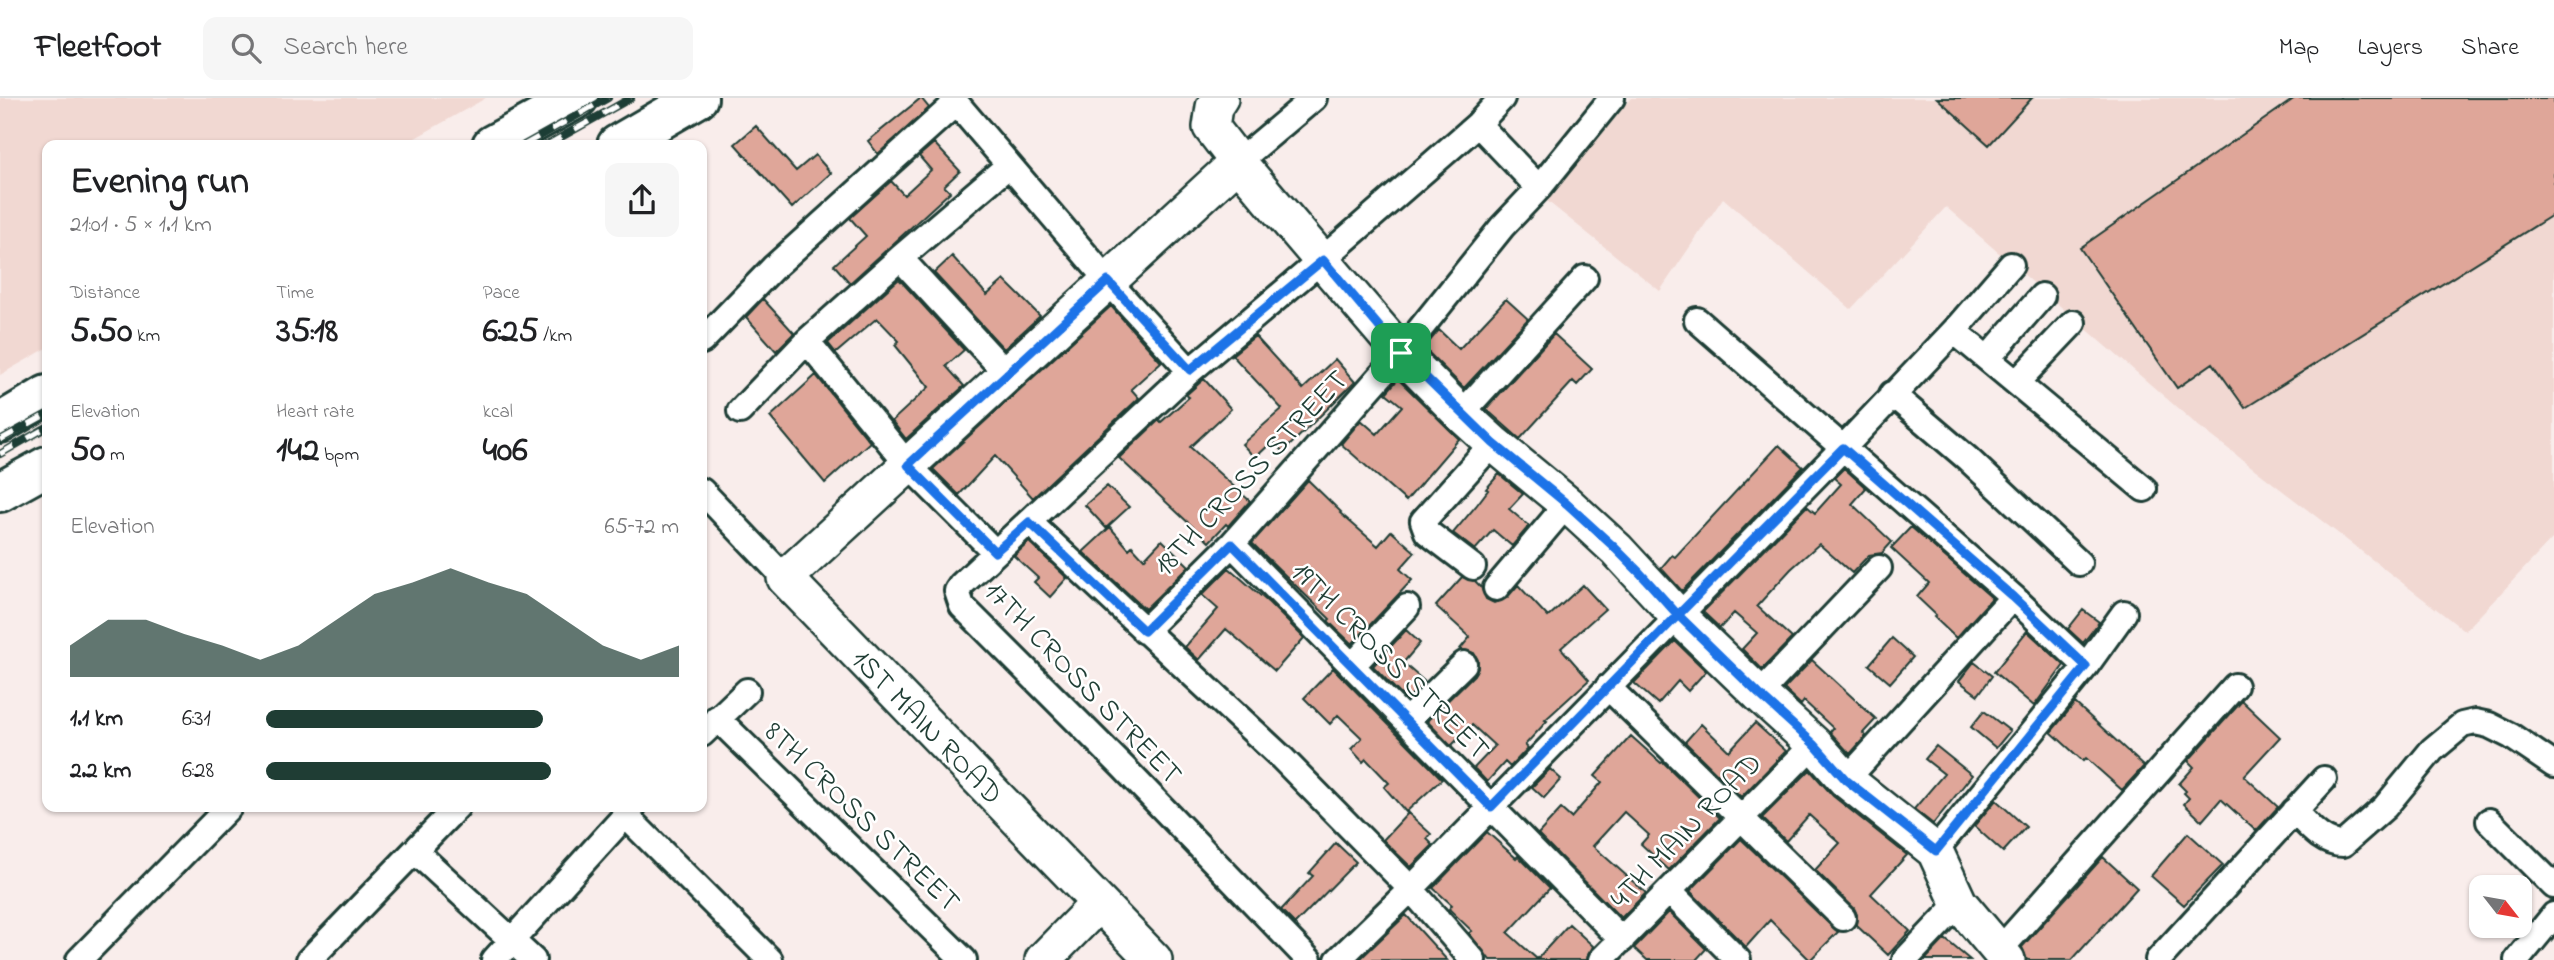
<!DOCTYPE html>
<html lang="en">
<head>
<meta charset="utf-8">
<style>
	:root { --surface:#fff; --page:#f6f6f6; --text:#202124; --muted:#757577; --line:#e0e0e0; --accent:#1f3d34 }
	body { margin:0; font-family:"Indie Flower",sans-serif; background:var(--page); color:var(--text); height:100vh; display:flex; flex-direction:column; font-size:26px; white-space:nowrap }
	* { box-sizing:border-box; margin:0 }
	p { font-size:23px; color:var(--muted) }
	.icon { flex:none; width:38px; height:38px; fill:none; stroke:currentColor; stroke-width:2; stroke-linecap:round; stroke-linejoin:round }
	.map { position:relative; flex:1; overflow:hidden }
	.sheet { position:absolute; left:42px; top:42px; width:665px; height:672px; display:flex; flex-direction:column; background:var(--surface); border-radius:14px; box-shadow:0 2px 5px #0004 }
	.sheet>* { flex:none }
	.needle { width:46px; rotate:121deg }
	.fabs { position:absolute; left:2469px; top:777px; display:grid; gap:14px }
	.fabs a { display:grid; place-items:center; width:63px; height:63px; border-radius:14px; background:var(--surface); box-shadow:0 2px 5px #0004; font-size:35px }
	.pin { position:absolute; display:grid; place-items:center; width:60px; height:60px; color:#fff; margin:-30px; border-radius:14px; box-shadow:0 4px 10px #0006 }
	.round { display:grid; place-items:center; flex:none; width:74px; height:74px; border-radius:14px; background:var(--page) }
	.headline { display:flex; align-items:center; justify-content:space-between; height:119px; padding:0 28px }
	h1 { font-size:38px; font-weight:700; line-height:52px }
	.metrics { display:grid; grid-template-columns:repeat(3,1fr); gap:10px; height:119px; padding:7px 28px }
	.metrics div { display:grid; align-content:center }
	.metrics b { font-size:35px; font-weight:700 }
	.metrics small { font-size:19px; font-weight:400 }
	.metrics p { font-size:19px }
	.chart { height:196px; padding:14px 28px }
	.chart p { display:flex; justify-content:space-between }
	.chart svg { width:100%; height:126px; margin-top:7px; fill:var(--accent); opacity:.7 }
	ul { padding:0 28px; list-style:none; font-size:23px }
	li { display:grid; grid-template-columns:112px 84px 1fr; align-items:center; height:52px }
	li i { height:18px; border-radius:9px; background:var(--accent) }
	header { display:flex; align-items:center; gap:42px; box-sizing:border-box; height:98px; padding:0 35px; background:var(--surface); border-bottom:2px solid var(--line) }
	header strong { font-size:33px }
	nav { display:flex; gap:38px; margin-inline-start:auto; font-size:24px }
	.search { width:490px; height:63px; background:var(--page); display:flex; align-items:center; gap:18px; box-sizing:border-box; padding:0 24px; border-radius:14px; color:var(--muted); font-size:26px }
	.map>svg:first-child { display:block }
	.built { fill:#f1d8d2 }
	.building { fill:#dfa699; stroke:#1f3d34; stroke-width:2 }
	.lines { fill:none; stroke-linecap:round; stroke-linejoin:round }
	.street-casing { stroke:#1f3d34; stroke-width:30 }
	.secondary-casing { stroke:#1f3d34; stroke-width:40 }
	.primary-casing { stroke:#1f3d34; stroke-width:44 }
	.street { stroke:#fff; stroke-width:24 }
	.secondary { stroke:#fff; stroke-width:35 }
	.primary { stroke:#fff; stroke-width:38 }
	.rail-casing { stroke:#1f3d34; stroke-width:8 }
	.rail { stroke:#fff; stroke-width:5; stroke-dasharray:16; stroke-linecap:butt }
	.route-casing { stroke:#fff; stroke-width:14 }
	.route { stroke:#1a73e8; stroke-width:9 }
	.labels { text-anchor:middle; stroke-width:5; stroke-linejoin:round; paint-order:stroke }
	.street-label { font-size:30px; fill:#1f3d34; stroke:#fff }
</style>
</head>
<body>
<header>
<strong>Fleetfoot</strong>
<div class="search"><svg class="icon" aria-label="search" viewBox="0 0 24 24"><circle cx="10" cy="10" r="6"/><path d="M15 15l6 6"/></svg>Search here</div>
<nav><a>Map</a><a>Layers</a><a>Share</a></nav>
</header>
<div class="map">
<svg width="2554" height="862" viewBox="0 0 2554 862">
	<rect width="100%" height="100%" fill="#f9edeb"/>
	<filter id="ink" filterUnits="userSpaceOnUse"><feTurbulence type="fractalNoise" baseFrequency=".0143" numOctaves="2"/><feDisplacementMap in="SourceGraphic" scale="14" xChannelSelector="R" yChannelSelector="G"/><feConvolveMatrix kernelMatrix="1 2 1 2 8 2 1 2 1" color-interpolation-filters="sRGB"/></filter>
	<g filter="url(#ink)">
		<path class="built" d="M 0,0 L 486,0 L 403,47 L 47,47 L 47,250 L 0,277 Z
			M 1631,0 L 2554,0 L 2554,439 L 2465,533 L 2196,326 L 1946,109 L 1851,211 L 1723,100 L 1660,193 L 1547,103 Z"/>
		<path class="building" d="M 921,0 L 929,10 L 878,56 L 868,43 Z
			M 1937,0 L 2032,0 L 1989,47 Z
			M 2295,0 L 2554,0 L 2554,116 L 2245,310 L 2213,265 L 2177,290 L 2080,150 Z
			M 756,28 L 796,73 L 815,57 L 831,75 L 792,110 L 735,46 Z
			M 934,45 L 960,73 L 944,88 L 950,94 L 850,185 L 834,167 L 866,138 L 850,120 L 891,83 L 904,97 L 931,72 L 919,58 Z
			M 952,158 L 987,197 L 1004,182 L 1040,218 L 1004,251 L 934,175 Z
			M 899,181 L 964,252 L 946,268 L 964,288 L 906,341 L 892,323 L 929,289 L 895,247 L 899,243 L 877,220 L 836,255 L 828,245 Z
			M 763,201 L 794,235 L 776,253 L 746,219 Z
			M 1506,201 L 1528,221 L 1464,290 L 1424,250 L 1439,232 L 1459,251 Z
			M 1111,208 L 1161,264 L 1131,291 L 1139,300 L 1033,400 L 995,358 L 959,397 L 933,371 Z
			M 1554,236 L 1592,271 L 1577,287 L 1573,283 L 1520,341 L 1486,311 Z
			M 1255,238 L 1303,291 L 1335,261 L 1355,284 L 1283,354 L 1273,343 L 1255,360 L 1242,346 L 1282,311 L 1232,257 Z
			M 816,277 L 870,344 L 825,385 L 770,319 Z
			M 1204,281 L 1231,311 L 1190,349 L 1250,403 L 1228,428 L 1226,426 L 1209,444 L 1119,360 L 1159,322 L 1161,324 L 1189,299 L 1186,297 Z
			M 1398,281 L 1459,341 L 1406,403 L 1341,346 L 1361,322 L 1377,336 L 1402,308 L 1386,295 Z
			M 1779,347 L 1803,369 L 1682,493 L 1661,470 L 1672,457 L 1675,459 Z
			M 1844,370 L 1866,390 L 1852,406 L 1892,444 L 1882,455 L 1869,457 L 1852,475 L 1819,446 L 1791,471 L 1757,508 L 1792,540 L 1762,571 L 1742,551 L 1757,535 L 1734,515 L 1720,530 L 1703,514 L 1807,408 L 1815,415 L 1841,386 L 1834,380 Z
			M 1499,376 L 1523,396 L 1509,411 L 1529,428 L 1512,448 L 1493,432 L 1475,452 L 1453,435 L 1476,408 L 1488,392 L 1486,391 Z
			M 1308,382 L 1341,414 L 1340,415 L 1378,448 L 1391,433 L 1415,454 L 1400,471 L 1412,482 L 1352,546 L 1328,523 L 1330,521 L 1252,445 Z
			M 1107,388 L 1129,409 L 1106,430 L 1085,407 Z
			M 1110,429 L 1129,451 L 1132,448 L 1144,461 L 1162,442 L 1189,468 L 1145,511 L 1083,454 Z
			M 1911,429 L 1992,500 L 1956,540 L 1934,519 L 1936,517 L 1917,499 L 1929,485 L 1891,450 Z
			M 1029,444 L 1067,480 L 1050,499 L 1034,484 L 1038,480 L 1014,458 Z
			M 1229,470 L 1269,505 L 1304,540 L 1275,573 L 1226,531 L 1199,562 L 1185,549 L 1218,511 L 1202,497 Z
			M 1462,479 L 1475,483 L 1481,489 L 1486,501 L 1494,505 L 1507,500 L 1518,487 L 1548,519 L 1583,487 L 1605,511 L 1561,550 L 1589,582 L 1545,622 L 1547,623 L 1525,647 L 1528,650 L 1510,669 L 1505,664 L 1487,684 L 1474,670 L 1495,648 L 1472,627 L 1451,648 L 1427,623 L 1474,577 L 1478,569 L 1478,562 L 1474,555 L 1460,551 L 1470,539 L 1436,508 Z
			M 2083,512 L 2099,524 L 2083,545 L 2068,531 Z
			M 1406,532 L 1420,545 L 1403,565 L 1425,584 L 1406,602 L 1373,568 Z
			M 2027,533 L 2064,567 L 2034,608 L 1994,574 Z
			M 1892,540 L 1913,559 L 1890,585 L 1869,567 Z
			M 1675,543 L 1706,573 L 1688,593 L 1678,583 L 1658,606 L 1634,585 Z
			M 1812,562 L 1876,621 L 1863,635 L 1866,638 L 1850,656 L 1830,634 L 1833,630 L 1804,603 L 1801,607 L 1784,591 Z
			M 1974,564 L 1992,578 L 1978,597 L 1959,583 Z
			M 1333,570 L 1442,681 L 1406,714 L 1384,689 L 1389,685 L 1366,661 L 1363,664 L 1351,651 L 1362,640 L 1338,617 L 1330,626 L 1304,600 Z
			M 2242,603 L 2280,639 L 2244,678 L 2278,709 L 2256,733 L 2221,701 L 2202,723 L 2184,706 L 2189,700 L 2184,695 L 2186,693 L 2179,686 L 2194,669 L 2188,663 Z
			M 2075,605 L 2144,668 L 2122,692 L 2086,660 L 2083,663 L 2051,634 Z
			M 1984,613 L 2010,633 L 1996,650 L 1971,629 Z
			M 1755,625 L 1786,653 L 1741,699 L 1685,644 L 1701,626 L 1729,653 Z
			M 1631,638 L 1661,665 L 1663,664 L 1720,720 L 1669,772 L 1641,746 L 1649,737 L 1624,714 L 1593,748 L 1646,795 L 1621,820 L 1538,736 L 1561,711 L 1571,720 L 1602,684 L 1595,678 Z
			M 1936,648 L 1972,677 L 1933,726 L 1914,711 L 1944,676 L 1925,661 Z
			M 1550,671 L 1561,681 L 1544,700 L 1532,689 Z
			M 1810,672 L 1833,698 L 1907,757 L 1871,796 L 1910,833 L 1888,857 L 1856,827 L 1857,817 L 1854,810 L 1815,772 L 1840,745 L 1809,717 L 1786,743 L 1762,720 Z
			M 1996,702 L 2026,729 L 2003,754 L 1974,728 Z
			M 1408,715 L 1431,736 L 1427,741 L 1433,747 L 1411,769 L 1383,742 Z
			M 1487,734 L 1516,760 L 1518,758 L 1550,790 L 1508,835 L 1537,861 L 1569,826 L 1593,848 L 1587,862 L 1490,862 L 1469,835 L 1472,833 L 1449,811 L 1452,807 L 1433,790 Z
			M 2188,735 L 2223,767 L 2184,807 L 2151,778 Z
			M 1741,741 L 1838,834 L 1810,862 L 1770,822 L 1746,849 L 1690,793 Z
			M 1336,745 L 1356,764 L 1295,826 L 1281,812 L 1313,778 L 1309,775 Z
			M 2103,759 L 2137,790 L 2072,862 L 2027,862 L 2022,849 Z
			M 1669,814 L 1706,851 L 1696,862 L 1647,862 L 1634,850 Z
			M 1406,817 L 1447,862 L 1359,862 Z
			M 1945,841 L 1970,862 L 1925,862 Z"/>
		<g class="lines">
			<defs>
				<path id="street" d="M 952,0 L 1108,183 L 1190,273
					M 1478,26 L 1539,90
					M 1238,64 L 1314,0
					M 900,160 L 807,243 L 908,367 L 995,454
					M 1697,222 L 2013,499 L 2086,568
					M 1954,233 L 2144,391
					M 702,243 L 773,170 L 956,5
					M 1988,260 L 2042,198
					M 1007,276 L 900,160 L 1009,67
					M 2017,284 L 2073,225
					M 1892,296 L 1968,361 L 2079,465
					M 740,313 L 807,243
					M 1461,316 L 1585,180
					M 702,393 L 785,480
					M 1029,424 L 1282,660 L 1411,791 L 1473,862
					M 1232,446 L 1622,842
					M 1473,469 L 1427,434 L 1423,423 L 1493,345
					M 1496,490 L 1567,406
					M 1144,533 L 1232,446 L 1401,255 L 1502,129 L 1539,90 L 1612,0
					M 1352,568 L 1407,509
					M 1608,589 L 1843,820
					M 1759,596 L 1879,470
					M 717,620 L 964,862
					M 1406,623 L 1464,566
					M 702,636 L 747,593
					M 1846,682 L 2013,499
					M 2294,713 C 2308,727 2322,746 2343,746 L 2385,709 L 2432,652 L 2462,627 L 2475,624 L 2489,627 L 2511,638 L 2554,667
					M 625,717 L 770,862
					M 2489,723 L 2554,788
					M 1935,753 L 2086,568 L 2124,515
					M 416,754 L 533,862
					M 1669,793 L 1738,862
					M 1998,854 L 2235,588
					M 79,862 L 229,709
					M 309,862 L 457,709
					M 494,862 L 633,709
					M 1309,862 L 1123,669 L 962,508 L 957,493 L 961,487 L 1190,273 L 1323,161 L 1478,26 L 1502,0
					M 1338,862 L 1411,791 L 1843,350 L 1954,233 L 2011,167
					M 1601,862 L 1814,646
					M 1905,862 L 1959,805
					M 2158,862 L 2324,681
					M 2517,862 L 2554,817"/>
				<path id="secondary" d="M 1220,0 L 1214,9 L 1211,29 L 1238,64 L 1401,255 L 1461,316 L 1493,345 L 1567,406 L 1617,452 L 1678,518 L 1759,596 L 1814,646 L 1846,682 L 1935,753 L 1959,805 L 2007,862
					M 1043,862 L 1099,805
					M 1154,862 L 785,480 L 1238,64"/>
				<path id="primary" d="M 492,47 L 578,0
					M 617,47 L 698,0
					M 0,325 L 47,297
					M 0,394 L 47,368"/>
			</defs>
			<use href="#street" class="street-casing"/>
			<use href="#secondary" class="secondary-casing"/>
			<use href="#primary" class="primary-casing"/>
			<use href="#street" class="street"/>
			<use href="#secondary" class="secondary"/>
			<use href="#primary" class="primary"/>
			<defs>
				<path id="rail" d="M 524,47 L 608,0
					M 547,47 L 631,0
					M 0,342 L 47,316
					M 0,356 L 47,329"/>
			</defs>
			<use href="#rail" class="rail-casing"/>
			<use href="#rail" class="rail"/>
		</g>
	</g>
	<g class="lines" filter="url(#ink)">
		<defs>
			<path id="route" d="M 1401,255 L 1323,162 L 1190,272 L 1108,183 L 908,367 L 995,454 L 1029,424 L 1144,533 L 1232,446 L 1491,709 L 1678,517 L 1759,596 L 1814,646 L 1846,682 L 1936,753 L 2086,568 L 2013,499 L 1843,350 L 1678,517 L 1640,475 L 1613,448 L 1567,406 L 1493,345 L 1401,255"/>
		</defs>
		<use href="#route" class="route-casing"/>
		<use href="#route" class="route"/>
	</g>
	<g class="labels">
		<g class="street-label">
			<text transform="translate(1250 374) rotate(-47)" y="10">18TH CROSS STREET</text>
			<text transform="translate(1391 562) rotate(45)" y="10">19TH CROSS STREET</text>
			<text transform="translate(1084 584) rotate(46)" y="10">17TH CROSS STREET</text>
			<text transform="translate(928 628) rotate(46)" y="10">1ST MAIN ROAD</text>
			<text transform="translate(863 718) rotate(44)" y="10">8TH CROSS STREET</text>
			<text transform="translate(1685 732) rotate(-46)" y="10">4TH MAIN ROAD</text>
		</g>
	</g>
</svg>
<div class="fabs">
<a><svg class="needle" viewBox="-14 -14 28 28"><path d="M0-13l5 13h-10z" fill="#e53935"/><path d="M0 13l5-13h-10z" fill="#757577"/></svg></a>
</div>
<div class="pin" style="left:1401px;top:255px;background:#1e9e55"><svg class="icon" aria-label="arrive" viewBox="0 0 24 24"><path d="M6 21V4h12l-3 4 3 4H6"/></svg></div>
<section class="sheet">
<div class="headline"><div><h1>Evening run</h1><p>21:01 · 5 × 1.1 km</p></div><a class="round"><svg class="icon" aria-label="share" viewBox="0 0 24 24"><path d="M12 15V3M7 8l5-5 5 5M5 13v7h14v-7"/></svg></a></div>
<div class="metrics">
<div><p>Distance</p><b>5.50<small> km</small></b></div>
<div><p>Time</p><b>35:18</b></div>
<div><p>Pace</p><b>6:25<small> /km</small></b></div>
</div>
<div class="metrics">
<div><p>Elevation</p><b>50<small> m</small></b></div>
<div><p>Heart rate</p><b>142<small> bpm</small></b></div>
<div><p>kcal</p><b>406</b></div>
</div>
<div class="chart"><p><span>Elevation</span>65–72 m</p>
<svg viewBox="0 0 160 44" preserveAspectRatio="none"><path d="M0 44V33L10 24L20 24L30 29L40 33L50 38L60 33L70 24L80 15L90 11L100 6L110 11L120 15L130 24L140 33L150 38L160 33V44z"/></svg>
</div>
<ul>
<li><b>1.1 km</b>6:31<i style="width:67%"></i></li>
<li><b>2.2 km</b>6:28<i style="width:69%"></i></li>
</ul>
</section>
</div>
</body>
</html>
